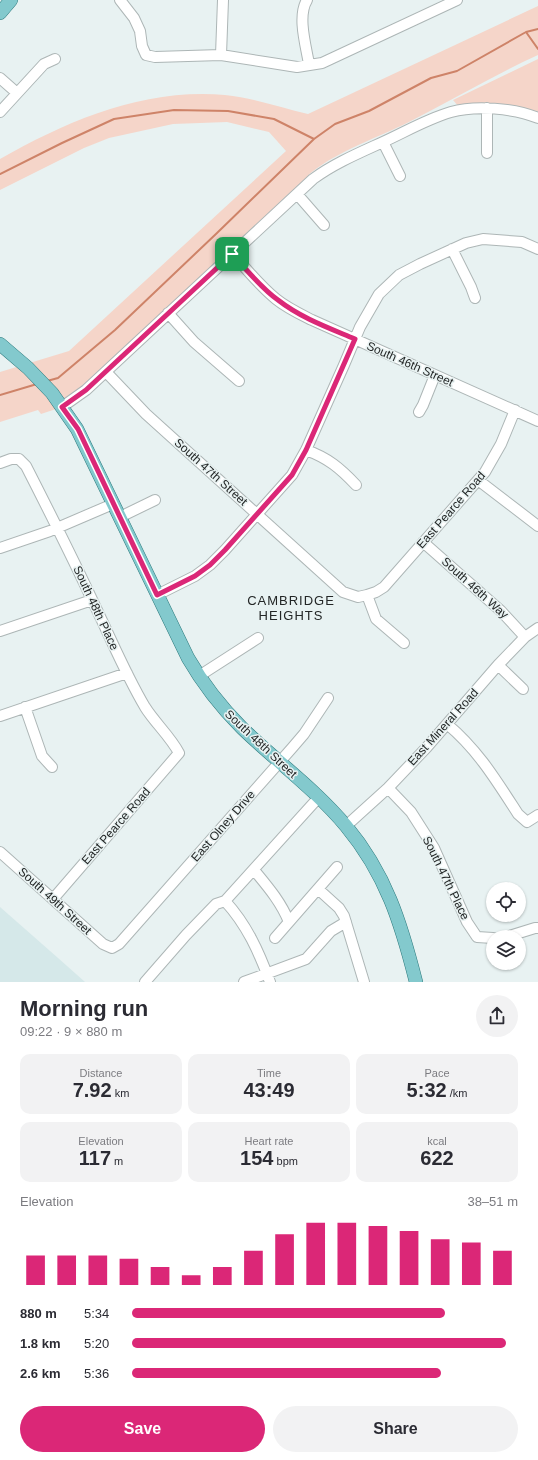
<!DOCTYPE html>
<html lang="en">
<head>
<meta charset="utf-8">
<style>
	:root { --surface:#fff; --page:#f2f2f3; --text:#2b2b33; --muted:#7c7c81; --accent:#db2777 }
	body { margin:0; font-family:Helvetica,sans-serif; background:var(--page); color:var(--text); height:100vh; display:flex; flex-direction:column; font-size:15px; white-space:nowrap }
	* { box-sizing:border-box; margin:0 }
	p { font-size:13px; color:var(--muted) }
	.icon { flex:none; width:22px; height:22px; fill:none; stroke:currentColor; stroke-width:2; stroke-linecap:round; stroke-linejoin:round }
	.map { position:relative; height:982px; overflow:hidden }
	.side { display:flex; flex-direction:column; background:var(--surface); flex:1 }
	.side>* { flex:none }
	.buttons { position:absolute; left:486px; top:882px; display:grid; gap:8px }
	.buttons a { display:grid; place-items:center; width:40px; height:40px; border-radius:50%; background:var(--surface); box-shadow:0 1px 3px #0004; font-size:20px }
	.pin { position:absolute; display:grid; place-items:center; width:34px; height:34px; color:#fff; margin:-17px; border-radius:8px; box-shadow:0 2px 6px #0006 }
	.round { display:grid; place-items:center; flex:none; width:42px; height:42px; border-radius:21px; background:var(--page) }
	.headline { display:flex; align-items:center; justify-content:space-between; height:68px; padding:0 20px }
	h1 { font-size:22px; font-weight:800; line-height:30px }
	.metrics { display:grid; grid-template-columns:repeat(3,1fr); gap:6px; height:68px; padding:4px 20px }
	.metrics div { display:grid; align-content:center; border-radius:10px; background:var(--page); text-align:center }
	.metrics b { font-size:20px; font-weight:800 }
	.metrics small { font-size:11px; font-weight:400 }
	.metrics p { font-size:11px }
	.chart { height:112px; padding:8px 20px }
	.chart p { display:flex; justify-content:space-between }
	.chart svg { width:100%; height:72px; margin-top:4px; stroke:var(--accent); stroke-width:6 }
	.button { display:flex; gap:8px; margin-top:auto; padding:8px 20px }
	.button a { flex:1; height:46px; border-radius:24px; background:var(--accent); color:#fff; font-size:16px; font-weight:800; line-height:46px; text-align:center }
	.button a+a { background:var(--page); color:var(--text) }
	ul { padding:0 20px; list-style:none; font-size:13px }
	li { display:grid; grid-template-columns:64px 48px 1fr; align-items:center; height:30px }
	li i { height:10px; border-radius:5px; background:var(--accent) }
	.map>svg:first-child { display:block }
	.built { fill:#d5e8e9 }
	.green { fill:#f5d5c9 }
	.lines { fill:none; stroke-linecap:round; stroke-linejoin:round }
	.stream { stroke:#ce8368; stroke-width:2 }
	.minor-casing { stroke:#adb6b6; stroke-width:12 }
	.major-casing { stroke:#2c797c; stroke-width:14 }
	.minor { stroke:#fff; stroke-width:10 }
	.major { stroke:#83c9cd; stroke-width:13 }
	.route-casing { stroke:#fff; stroke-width:8 }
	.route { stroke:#db2777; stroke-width:5 }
	.labels { text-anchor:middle; stroke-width:3; stroke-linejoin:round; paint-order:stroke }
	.street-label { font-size:12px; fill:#232626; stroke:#e8f2f2 }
	.neighbourhood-label { font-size:13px; letter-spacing:1px; fill:#232626; stroke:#e8f2f2 }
</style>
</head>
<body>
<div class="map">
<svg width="538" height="982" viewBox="0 0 538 982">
	<rect width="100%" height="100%" fill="#e8f2f2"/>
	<path class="built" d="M 0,907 L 58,958 L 85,982 L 0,982 Z"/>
	<path class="green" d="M 538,6 L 538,55 C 494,75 452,100 409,122 C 377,138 340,150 312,172 C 305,177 301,187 297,194 L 62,407 L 41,414 L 38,410 L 0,422 L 0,372 L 69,351 L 286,151 L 269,132 L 227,122 L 173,124 L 109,138 L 84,148 L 0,190 L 0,159 C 69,120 144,88 225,95 C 254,98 281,108 308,114 Z
		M 538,59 L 538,113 C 522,108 505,103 488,103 C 478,104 468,105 459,107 L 453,100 Z"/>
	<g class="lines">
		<path class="stream" d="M 526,32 L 538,49
			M 0,174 L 62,143 L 114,119 L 174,110 L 228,111 L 274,119 L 314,139
			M 47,381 L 58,378 L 115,330 L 217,233 L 314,139 L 335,124 L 369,111 L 431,78 L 457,71 L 526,32 L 538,29
			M 0,395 L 37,384"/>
		<defs>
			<path id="minor" d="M 120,0 L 134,18 L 140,31 L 142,46 L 146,55 L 155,57 L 221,55 L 297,67 L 322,63 L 457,0
				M 307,0 C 297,16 306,46 309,64
				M 221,55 L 223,0
				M 0,78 L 17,93
				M 487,108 L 487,153
				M 0,112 L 44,64 L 55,59
				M 383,142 L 400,176
				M 297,194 L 324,225
				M 452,249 L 471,287 L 475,298
				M 233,254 C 247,270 260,286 276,299 C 287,308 300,314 312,320 L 538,421
				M 168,313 L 194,342 L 239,381
				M 106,372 L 146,414 L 343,592 L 358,597 L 367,595 L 376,619 L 404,643
				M 62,407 L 86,390 L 313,179 C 335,163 359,153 383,142 C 405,132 427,119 451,112 C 475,105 514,108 538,118
				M 419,412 L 423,405 L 435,375
				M 306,450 C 328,458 340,468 356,485
				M 0,463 L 11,459 L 19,459 L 26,466 C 50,513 74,561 96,608 C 112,641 126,675 145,707 C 155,723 170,736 179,753 L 53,899
				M 478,480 L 538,526
				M 120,517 L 155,500
				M 423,542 L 501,611 L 525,637
				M 0,548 L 50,531 L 113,504
				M 157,595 L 195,576 L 210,565 L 225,550 L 292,475 L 306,450 L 344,365 L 360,327 L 379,294 L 399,275 L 420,264 L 466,243 L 483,239 L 522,242 L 538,249
				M 367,595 L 376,592 L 384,587 L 485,472 L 501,444 L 515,410
				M 0,631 L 92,600
				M 498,665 L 523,689
				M 199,676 L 258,638
				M 25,707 L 42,756 L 52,767
				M 0,716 L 127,673
				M 447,724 C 478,750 496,780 518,814 L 527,822 L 538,815
				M 388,788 L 411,812 L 434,848 L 467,922 L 477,937 L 493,938
				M 346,826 L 388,788 L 427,747 L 498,665 L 525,637 L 538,628
				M 0,852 L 103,944 L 112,948 L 119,944 L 292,748 L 304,734 L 328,698
				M 254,870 C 268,887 281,902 289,922
				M 318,889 L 339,908 L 344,916 L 364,982
				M 225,901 L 319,797
				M 225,901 C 247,925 259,952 270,982
				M 506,937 L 535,928 L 538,928
				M 275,938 L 337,867
				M 145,982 L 186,935 L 216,904 L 225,901
				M 244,982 L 306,959 L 331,931 L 346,922"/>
			<path id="major" d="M 0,13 L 11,0
				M 0,344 L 28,368 L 52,393 L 77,429 L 188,658 C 203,684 221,707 242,728 C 276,761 315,789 346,826 C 386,874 401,923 416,982"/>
		</defs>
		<use href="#minor" class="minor-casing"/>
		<use href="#major" class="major-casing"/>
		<use href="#minor" class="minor"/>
		<use href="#major" class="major"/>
	</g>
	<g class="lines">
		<defs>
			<path id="route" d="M 232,254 C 247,270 261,288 278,300 C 301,318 329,328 355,339 L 306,450 L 292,475 L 225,550 L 210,565 L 195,576 L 157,595 L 78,429 L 62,407 L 86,390 Z"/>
		</defs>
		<use href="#route" class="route-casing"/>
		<use href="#route" class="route"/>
	</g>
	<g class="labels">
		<g class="street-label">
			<text transform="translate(410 364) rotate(24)" y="4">South 46th Street</text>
			<text transform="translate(211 472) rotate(42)" y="4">South 47th Street</text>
			<text transform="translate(451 510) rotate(-49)" y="4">East Pearce Road</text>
			<text transform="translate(475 588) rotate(42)" y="4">South 46th Way</text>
			<text transform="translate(96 608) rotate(65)" y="4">South 48th Place</text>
			<text transform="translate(443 727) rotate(-48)" y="4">East Mineral Road</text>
			<text transform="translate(261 744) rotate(43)" y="4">South 48th Street</text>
			<text transform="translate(116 826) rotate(-49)" y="4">East Pearce Road</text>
			<text transform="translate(223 826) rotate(-49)" y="4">East Olney Drive</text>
			<text transform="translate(446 878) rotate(64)" y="4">South 47th Place</text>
			<text transform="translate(55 901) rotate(42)" y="4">South 49th Street</text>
		</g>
		<g class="neighbourhood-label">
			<text x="291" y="605">CAMBRIDGE<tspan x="291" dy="15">HEIGHTS</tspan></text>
		</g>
	</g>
</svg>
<div class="buttons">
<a><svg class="icon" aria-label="locate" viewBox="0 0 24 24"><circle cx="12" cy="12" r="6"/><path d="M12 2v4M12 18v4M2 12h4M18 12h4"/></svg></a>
<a><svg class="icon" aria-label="layers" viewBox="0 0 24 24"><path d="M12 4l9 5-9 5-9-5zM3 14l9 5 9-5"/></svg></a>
</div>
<div class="pin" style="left:232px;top:254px;background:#1e9e55"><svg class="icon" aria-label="arrive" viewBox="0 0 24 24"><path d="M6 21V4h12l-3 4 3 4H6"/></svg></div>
</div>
<section class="side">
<div class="headline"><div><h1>Morning run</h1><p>09:22 · 9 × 880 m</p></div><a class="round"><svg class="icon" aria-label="share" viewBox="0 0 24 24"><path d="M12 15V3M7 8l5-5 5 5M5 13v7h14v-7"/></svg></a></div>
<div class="metrics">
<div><p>Distance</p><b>7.92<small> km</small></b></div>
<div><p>Time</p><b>43:49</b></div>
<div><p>Pace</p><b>5:32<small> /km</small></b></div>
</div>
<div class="metrics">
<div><p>Elevation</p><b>117<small> m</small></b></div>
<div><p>Heart rate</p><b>154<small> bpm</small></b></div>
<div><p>kcal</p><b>622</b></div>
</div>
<div class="chart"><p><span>Elevation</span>38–51 m</p>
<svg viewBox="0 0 160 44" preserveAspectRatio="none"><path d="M5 44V26M15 44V26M25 44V26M35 44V28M45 44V33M55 44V38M65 44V33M75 44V23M85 44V13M95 44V6M105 44V6M115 44V8M125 44V11M135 44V16M145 44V18M155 44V23"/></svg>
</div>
<ul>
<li><b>880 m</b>5:34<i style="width:81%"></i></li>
<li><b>1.8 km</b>5:20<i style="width:97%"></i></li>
<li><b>2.6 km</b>5:36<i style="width:80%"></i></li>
</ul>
<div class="button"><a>Save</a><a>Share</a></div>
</section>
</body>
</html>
